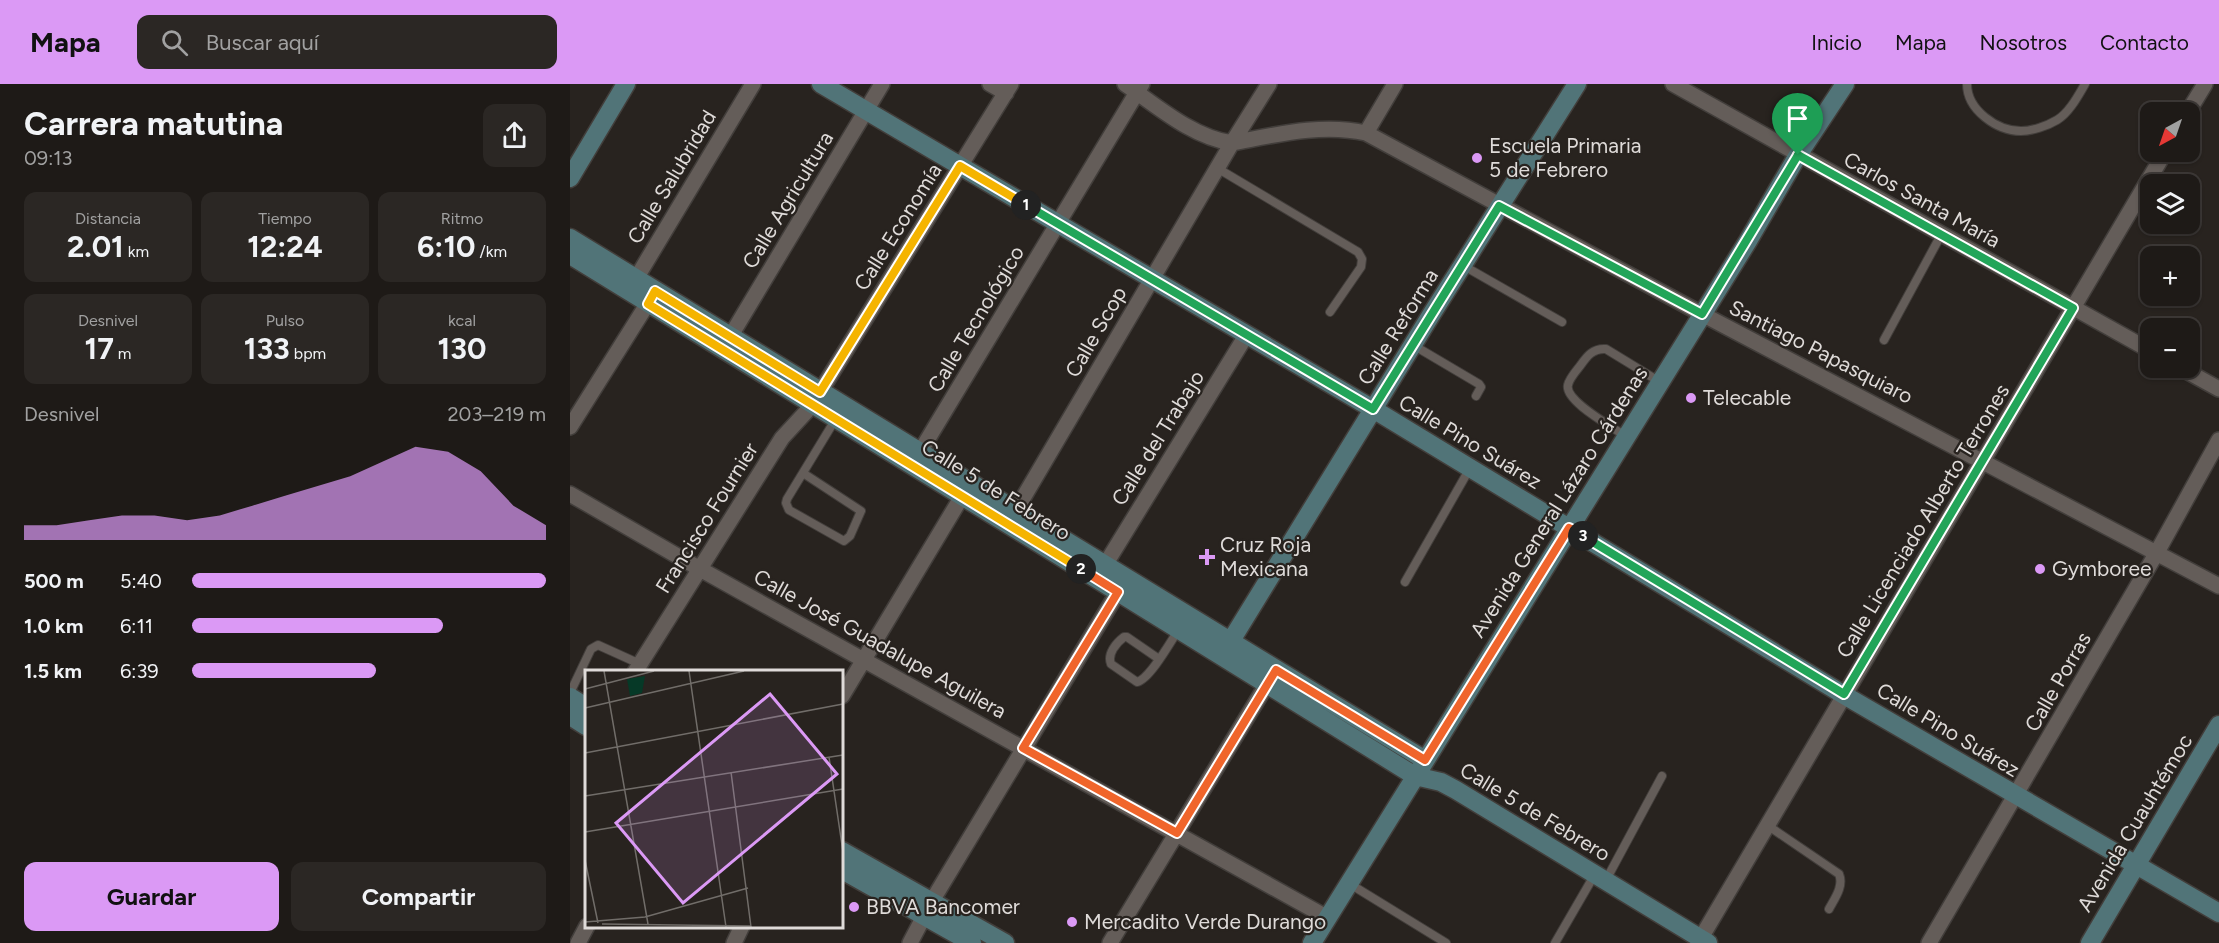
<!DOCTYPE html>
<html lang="es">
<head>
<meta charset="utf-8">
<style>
	:root { --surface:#1e1a17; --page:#2b2724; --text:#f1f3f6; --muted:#a1a1a1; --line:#3c3836; --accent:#db99f5 }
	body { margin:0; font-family:Figtree,sans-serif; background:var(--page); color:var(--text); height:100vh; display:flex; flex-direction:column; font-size:22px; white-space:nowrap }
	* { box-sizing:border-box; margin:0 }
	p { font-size:20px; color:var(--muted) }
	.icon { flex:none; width:33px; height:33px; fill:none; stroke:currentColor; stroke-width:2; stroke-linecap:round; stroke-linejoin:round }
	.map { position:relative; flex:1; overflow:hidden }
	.details { display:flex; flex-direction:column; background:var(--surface); width:570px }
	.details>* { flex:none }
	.needle { width:39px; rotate:220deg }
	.fabs { position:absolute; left:1570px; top:18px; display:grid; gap:12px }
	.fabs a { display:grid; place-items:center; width:60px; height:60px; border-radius:12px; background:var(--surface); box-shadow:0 2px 4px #0004,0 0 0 2px var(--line); font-size:30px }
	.pin { position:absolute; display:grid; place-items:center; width:51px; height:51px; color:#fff; margin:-62px -26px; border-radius:50% 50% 50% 0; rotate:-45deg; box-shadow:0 0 6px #0007 }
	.pin .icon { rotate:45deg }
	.km { position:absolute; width:30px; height:30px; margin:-15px; border-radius:50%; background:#222; color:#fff; font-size:16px; line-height:30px; text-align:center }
	.round { display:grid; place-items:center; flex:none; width:63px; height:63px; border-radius:12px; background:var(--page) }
	.summary { display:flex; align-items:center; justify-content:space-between; height:102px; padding:0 24px }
	h1 { font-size:33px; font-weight:700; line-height:45px }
	.stats { display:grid; grid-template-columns:repeat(3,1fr); gap:9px; height:102px; padding:6px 24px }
	.stats div { display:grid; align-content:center; border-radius:12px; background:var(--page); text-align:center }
	.stats b { font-size:30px; font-weight:700 }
	.stats small { font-size:16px; font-weight:400 }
	.stats p { font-size:16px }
	.chart { height:168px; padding:12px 24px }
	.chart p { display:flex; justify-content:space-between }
	.chart svg { width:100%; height:108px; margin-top:6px; fill:var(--accent); opacity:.7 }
	.button { display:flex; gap:12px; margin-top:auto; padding:12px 24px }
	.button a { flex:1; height:69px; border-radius:12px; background:var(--accent); color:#111; font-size:24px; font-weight:700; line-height:69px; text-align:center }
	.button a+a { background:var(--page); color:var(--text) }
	ul { padding:0 24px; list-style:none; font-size:20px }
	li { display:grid; grid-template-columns:96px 72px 1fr; align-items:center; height:45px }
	li i { height:15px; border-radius:8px; background:var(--accent) }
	header { display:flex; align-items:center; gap:36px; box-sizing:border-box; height:84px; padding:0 30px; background:var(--accent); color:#111 }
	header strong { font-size:28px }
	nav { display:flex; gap:33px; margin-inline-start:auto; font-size:21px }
	.search { width:420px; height:54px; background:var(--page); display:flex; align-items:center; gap:15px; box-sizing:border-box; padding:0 21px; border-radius:12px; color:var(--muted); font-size:22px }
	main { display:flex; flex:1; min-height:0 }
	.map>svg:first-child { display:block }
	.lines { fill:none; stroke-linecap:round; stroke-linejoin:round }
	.lane-casing { stroke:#423e3b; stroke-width:10 }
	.street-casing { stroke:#423e3b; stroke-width:18 }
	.secondary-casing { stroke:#423e3b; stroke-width:21 }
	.lane { stroke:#645d59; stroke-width:8 }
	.street { stroke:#645d59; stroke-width:15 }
	.secondary { stroke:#517478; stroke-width:18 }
	.split-1-casing { stroke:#fff; stroke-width:12 }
	.split-2-casing { stroke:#fff; stroke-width:12 }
	.split-3-casing { stroke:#fff; stroke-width:12 }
	.split-4-casing { stroke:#fff; stroke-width:12 }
	.split-1 { stroke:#22a559; stroke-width:8 }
	.split-2 { stroke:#f5b400; stroke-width:8 }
	.split-3 { stroke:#f0652b; stroke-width:8 }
	.split-4 { stroke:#22a559; stroke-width:8 }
	.poi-dot { fill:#db99f5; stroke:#28231f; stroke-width:2 }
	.labels { text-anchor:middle; stroke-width:4.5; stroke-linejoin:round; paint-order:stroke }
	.poi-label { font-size:21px; fill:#dfdbd9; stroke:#28231f; text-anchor:start }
	.street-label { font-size:21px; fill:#dfdbd9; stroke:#28231f }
	.inset-road { fill:none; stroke:#716d69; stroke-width:1.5 }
	.view { fill:#db99f5; fill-opacity:0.15; stroke:#db99f5; stroke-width:3 }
	.inset-edge { fill:none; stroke:#dfdbd9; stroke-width:3 }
</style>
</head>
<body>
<header>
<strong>Mapa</strong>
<div class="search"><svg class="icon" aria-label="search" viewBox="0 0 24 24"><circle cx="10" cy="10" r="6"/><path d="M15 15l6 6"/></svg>Buscar aquí</div>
<nav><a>Inicio</a><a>Mapa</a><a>Nosotros</a><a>Contacto</a></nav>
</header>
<main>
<section class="details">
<div class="summary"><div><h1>Carrera matutina</h1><p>09:13</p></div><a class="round"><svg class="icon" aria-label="share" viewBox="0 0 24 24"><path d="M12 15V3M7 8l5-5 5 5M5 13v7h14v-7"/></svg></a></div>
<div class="stats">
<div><p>Distancia</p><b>2.01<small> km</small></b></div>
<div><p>Tiempo</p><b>12:24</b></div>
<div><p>Ritmo</p><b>6:10<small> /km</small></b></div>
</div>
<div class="stats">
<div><p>Desnivel</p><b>17<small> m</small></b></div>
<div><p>Pulso</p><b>133<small> bpm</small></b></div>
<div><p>kcal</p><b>130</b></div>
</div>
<div class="chart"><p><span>Desnivel</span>203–219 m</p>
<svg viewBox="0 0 160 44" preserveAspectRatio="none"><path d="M0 44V38L10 38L20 36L30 34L40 34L50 36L60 34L70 30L80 26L90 22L100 18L110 12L120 6L130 8L140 16L150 30L160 38V44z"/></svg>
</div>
<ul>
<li><b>500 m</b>5:40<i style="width:100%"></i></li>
<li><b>1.0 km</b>6:11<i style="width:71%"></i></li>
<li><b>1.5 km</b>6:39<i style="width:52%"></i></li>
</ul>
<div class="button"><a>Guardar</a><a>Compartir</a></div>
</section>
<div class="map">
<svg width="1649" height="859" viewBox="0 0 1649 859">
	<rect width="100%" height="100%" fill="#28231f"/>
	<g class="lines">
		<defs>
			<path id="lane" d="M 1397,0 C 1397,26 1427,47 1451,47 C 1462,47 1477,42 1487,36 C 1499,29 1508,12 1515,0
				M 647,84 L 788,168 L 792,175 L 791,183 L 760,228
				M 894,182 L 992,238
				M 1314,256 L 1371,151
				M 843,261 L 909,300 L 911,303 L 906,312
				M 1055,352 C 1043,343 994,317 998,301 C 999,295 1006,287 1010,282 C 1017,272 1023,264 1036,265 L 1090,298
				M 233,389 L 291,427 L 280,452 L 274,457 L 219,426 L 216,419 L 217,415 L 265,336
				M 835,498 L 900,384
				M 589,575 L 557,553 L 554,553 C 546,559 537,570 541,580 L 567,598 C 580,595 601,557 609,545
				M 0,609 L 21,565 L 28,561 L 70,580
				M 1197,741 L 1269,790 C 1274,802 1265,814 1259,825
				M 1036,796 L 1092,692
				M 780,800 L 876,859
				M 985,859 L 1025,790"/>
			<path id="street" d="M 420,0 L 436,9
				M 555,0 C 587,22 622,53 662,59 C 705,51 751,39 796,49 L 1132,230 L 1649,502
				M 1103,0 L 1581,267
				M 1618,28 L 1635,0
				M 796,49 L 825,0
				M 61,203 L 183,0
				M 160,253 L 312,0
				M 1611,284 L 1649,305
				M 0,343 L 83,211
				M 350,368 L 572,0
				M 0,410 L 130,485 L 758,834
				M 446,426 L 662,59 L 699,0
				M 535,481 L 677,250
				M 65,588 L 212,354 L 236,328 L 250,308 L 441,0
				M 272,612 L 397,404
				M 8,859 L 17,842
				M 164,859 L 172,842
				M 340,859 L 362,817 L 548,508
				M 540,859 L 702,592
				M 1128,859 L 1595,68
				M 1359,859 L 1586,470 L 1649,356"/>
			<path id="secondary" d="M 251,0 L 803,325 L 1274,611 L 1649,829
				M 0,94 L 56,0
				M 0,154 L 855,676
				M 0,171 L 548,508 L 845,692 L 871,698 L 886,706 L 1138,859
				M 654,568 L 861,231 L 1007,0
				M 0,613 L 16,623
				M 0,632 L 16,642
				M 272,767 L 435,859
				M 272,786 L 402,859
				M 742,859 L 1178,157 L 1228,71 L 1275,0
				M 1520,859 L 1649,641"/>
		</defs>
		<use href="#lane" class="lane-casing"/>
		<use href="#street" class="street-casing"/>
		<use href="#secondary" class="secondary-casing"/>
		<use href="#lane" class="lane"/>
		<use href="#street" class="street"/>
		<use href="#secondary" class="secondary"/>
	</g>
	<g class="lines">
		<defs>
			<path id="split-1" d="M 456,121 L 803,325 L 929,122 L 1132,230 L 1228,71"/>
			<path id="split-2" d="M 456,121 L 390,82 L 250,308 L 85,207 L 78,220 L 511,485"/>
			<path id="split-3" d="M 511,485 L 548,508 L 453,664 L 607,749 L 706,586 L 855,676 L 999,444 L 1013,452"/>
			<path id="split-4" d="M 1013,452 L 1274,610 L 1503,224 L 1228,71"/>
		</defs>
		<use href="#split-1" class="split-1-casing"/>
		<use href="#split-2" class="split-2-casing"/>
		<use href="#split-3" class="split-3-casing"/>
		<use href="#split-4" class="split-4-casing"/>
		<use href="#split-1" class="split-1"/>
		<use href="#split-2" class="split-2"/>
		<use href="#split-3" class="split-3"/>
		<use href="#split-4" class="split-4"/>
	</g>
	<g class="poi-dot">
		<circle cx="907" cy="74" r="6"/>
		<circle cx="1121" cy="314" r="6"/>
		<path d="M634 464h6v6h6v6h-6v6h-6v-6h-6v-6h6z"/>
		<circle cx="1470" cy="485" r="6"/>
		<circle cx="284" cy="823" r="6"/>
		<circle cx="502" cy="838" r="6"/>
	</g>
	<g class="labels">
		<g class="poi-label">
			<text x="919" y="69">Escuela Primaria<tspan x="919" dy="24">5 de Febrero</tspan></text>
			<text x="1133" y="321">Telecable</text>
			<text x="650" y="468">Cruz Roja<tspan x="650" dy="24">Mexicana</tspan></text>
			<text x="1482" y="492">Gymboree</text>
			<text x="296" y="830">BBVA Bancomer</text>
			<text x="514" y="845">Mercadito Verde Durango</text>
		</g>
		<g class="street-label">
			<text transform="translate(102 93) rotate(-59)" y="7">Calle Salubridad</text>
			<text transform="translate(218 116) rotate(-59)" y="7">Calle Agricultura</text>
			<text transform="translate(1352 116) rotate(29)" y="7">Carlos Santa María</text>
			<text transform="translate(328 143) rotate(-58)" y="7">Calle Economía</text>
			<text transform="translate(406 235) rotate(-59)" y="7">Calle Tecnológico</text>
			<text transform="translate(828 243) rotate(-58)" y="7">Calle Reforma</text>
			<text transform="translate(526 248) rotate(-60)" y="7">Calle Scop</text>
			<text transform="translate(1251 268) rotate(27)" y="7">Santiago Papasquiaro</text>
			<text transform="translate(588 354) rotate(-58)" y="7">Calle del Trabajo</text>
			<text transform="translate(900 358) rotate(31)" y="7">Calle Pino Suárez</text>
			<text transform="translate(426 406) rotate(32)" y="7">Calle 5 de Febrero</text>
			<text transform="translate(989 418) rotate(-58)" y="7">Avenida General Lázaro Cárdenas</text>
			<text transform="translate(137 434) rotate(-58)" y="7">Francisco Fournier</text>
			<text transform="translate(1353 437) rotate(-59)" y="7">Calle Licenciado Alberto Terrones</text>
			<text transform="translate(310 560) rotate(29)" y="7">Calle José Guadalupe Aguilera</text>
			<text transform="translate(1488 598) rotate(-60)" y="7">Calle Porras</text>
			<text transform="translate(1378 646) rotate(31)" y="7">Calle Pino Suárez</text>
			<text transform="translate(965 728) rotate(31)" y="7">Calle 5 de Febrero</text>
			<text transform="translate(1565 739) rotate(-59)" y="7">Avenida Cuauhtémoc</text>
		</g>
	</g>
	<g transform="translate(15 586)">
		<rect width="258" height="258" fill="#28231f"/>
		<path d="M 60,6 L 57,23 L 45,26 L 42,9 Z" fill="#063927"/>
		<path class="inset-road" d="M 19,1 L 63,254M 104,1 L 141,257M 0,19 L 69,1M 0,38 L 159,1M 0,83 L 258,34M 244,87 L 258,182M 146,102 L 166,257M 0,126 L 258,85M 0,162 L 258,119M 0,190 L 13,253M 0,252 L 60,247 L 163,218M 17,254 L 166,256"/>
		<path class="view" d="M 185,24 L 252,104 L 98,233 L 31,153 Z"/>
		<rect width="258" height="258" class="inset-edge"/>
	</g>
</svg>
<div class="fabs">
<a><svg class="needle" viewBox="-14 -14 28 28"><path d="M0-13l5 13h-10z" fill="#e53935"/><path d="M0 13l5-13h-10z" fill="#a1a1a1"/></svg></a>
<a><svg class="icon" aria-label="layers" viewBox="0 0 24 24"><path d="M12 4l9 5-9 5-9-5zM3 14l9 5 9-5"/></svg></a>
<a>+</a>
<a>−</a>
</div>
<div class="pin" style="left:1228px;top:71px;background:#1e9e55"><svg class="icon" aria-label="arrive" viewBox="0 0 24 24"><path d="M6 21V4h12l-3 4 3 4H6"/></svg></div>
<b class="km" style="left:456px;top:121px">1</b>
<b class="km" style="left:511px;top:485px">2</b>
<b class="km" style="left:1013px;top:452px">3</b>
</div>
</main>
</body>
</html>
